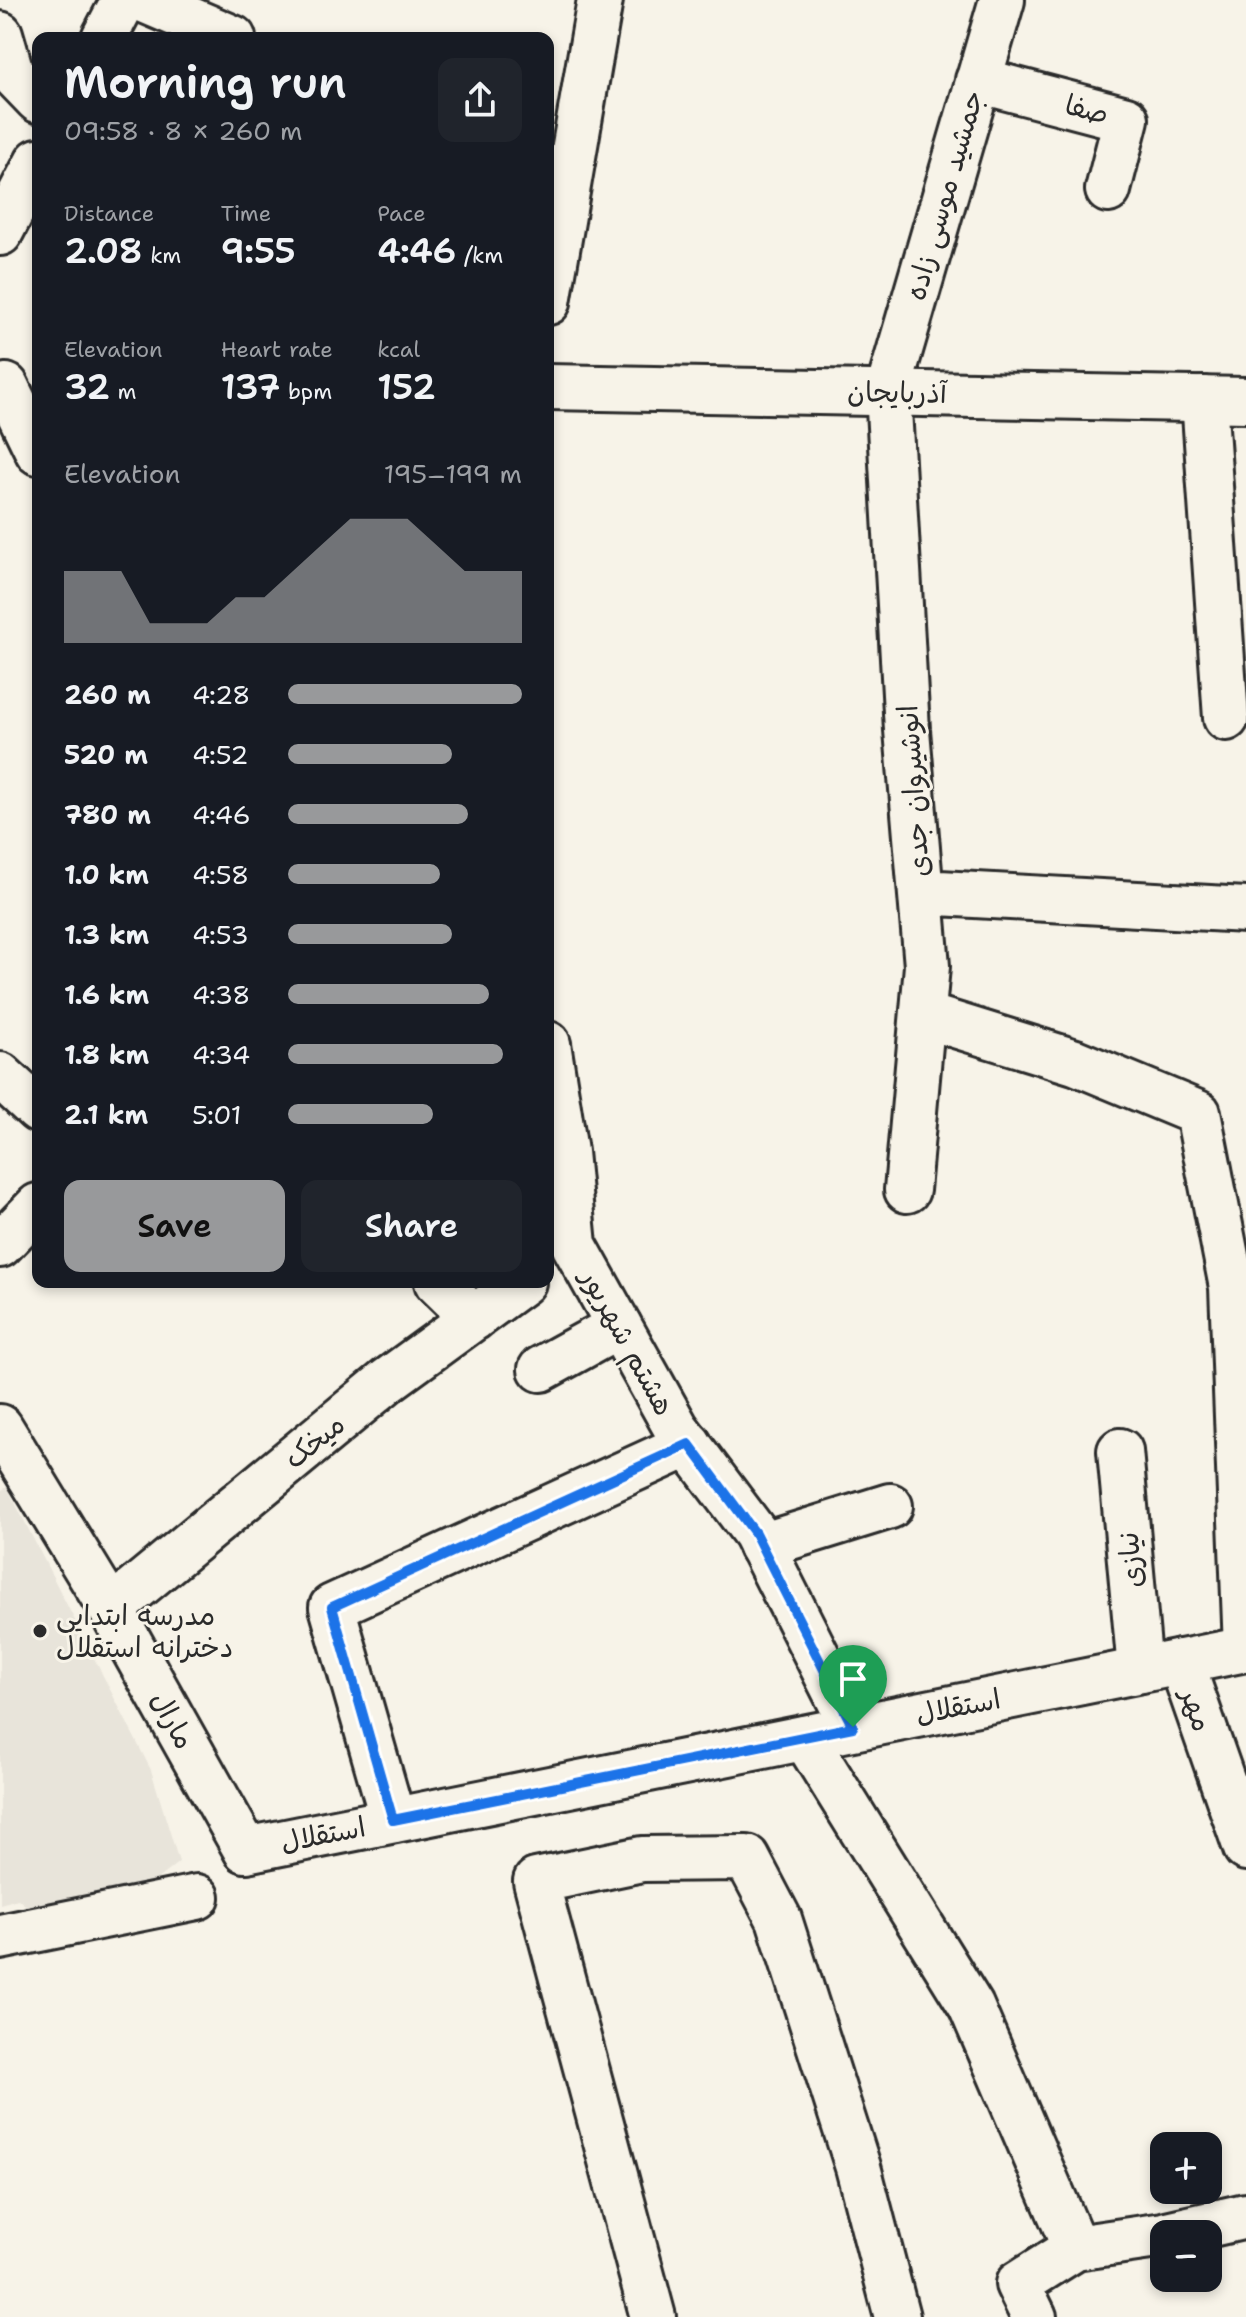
<!DOCTYPE html>
<html lang="en">
<head>
<meta charset="utf-8">
<style>
	:root { --surface:#171b24; --page:#20242c; --text:#f1f3f6; --muted:#9ea1a6; --accent:#98999b }
	body { margin:0; font-family:"Shantell Sans","Playpen Sans Arabic",sans-serif; background:var(--page); color:var(--text); height:100vh; display:flex; flex-direction:column; font-size:30px; white-space:nowrap }
	* { box-sizing:border-box; margin:0 }
	p { font-size:26px; color:var(--muted) }
	.icon { flex:none; width:44px; height:44px; fill:none; stroke:currentColor; stroke-width:2; stroke-linecap:round; stroke-linejoin:round }
	.map { position:relative; flex:1; overflow:hidden }
	.sheet { position:absolute; left:32px; top:32px; width:522px; height:1256px; display:flex; flex-direction:column; background:var(--surface); border-radius:16px; box-shadow:0 4px 12px #0003 }
	.sheet>* { flex:none }
	.fabs { position:absolute; left:1150px; top:2132px; display:grid; gap:16px }
	.fabs a { display:grid; place-items:center; width:72px; height:72px; border-radius:16px; background:var(--surface); box-shadow:0 4px 12px #0003; font-size:40px }
	.pin { position:absolute; display:grid; place-items:center; width:68px; height:68px; color:#fff; margin:-82px -34px; border-radius:50% 50% 50% 0; rotate:-45deg; box-shadow:0 0 8px #0007 }
	.pin .icon { rotate:45deg }
	.round { display:grid; place-items:center; flex:none; width:84px; height:84px; border-radius:16px; background:var(--page) }
	.summary { display:flex; align-items:center; justify-content:space-between; height:136px; padding:0 32px }
	h1 { font-size:44px; font-weight:600; line-height:60px }
	.metrics { display:grid; grid-template-columns:repeat(3,1fr); gap:12px; height:136px; padding:8px 32px }
	.metrics div { display:grid; align-content:center }
	.metrics b { font-size:34px; font-weight:600 }
	.metrics small { font-size:22px; font-weight:400 }
	.metrics p { font-size:22px }
	.chart { height:224px; padding:16px 32px }
	.chart p { display:flex; justify-content:space-between }
	.chart svg { width:100%; height:144px; margin-top:8px; fill:var(--accent); opacity:.7 }
	.button { display:flex; gap:16px; margin-top:auto; padding:16px 32px }
	.button a { flex:1; height:92px; border-radius:16px; background:var(--accent); color:#111; font-size:32px; font-weight:600; line-height:92px; text-align:center }
	.button a+a { background:var(--page); color:var(--text) }
	ul { padding:0 32px; list-style:none; font-size:26px }
	li { display:grid; grid-template-columns:128px 96px 1fr; align-items:center; height:60px }
	li i { height:20px; border-radius:10px; background:var(--accent) }
	.map>svg:first-child { display:block }
	.built { fill:#e8e4da }
	.lines { fill:none; stroke-linecap:round; stroke-linejoin:round }
	.minor-casing { stroke:#2b2b2b; stroke-width:50 }
	.tertiary-casing { stroke:#2b2b2b; stroke-width:50 }
	.minor { stroke:#f7f3e8; stroke-width:44 }
	.tertiary { stroke:#f7f3e8; stroke-width:44 }
	.route-casing { stroke:#fff; stroke-width:16 }
	.route { stroke:#1a73e8; stroke-width:10 }
	.poi-dot { fill:#2b2b2b; stroke:#f7f3e8; stroke-width:3 }
	.labels { text-anchor:middle; stroke-width:6; stroke-linejoin:round; paint-order:stroke }
	.street-label { font-size:28px; fill:#2b2b2b; stroke:#f7f3e8 }
	.poi-label { font-size:28px; fill:#2b2b2b; stroke:#f7f3e8; text-anchor:start }
</style>
</head>
<body>
<div class="map">
<svg width="1246" height="2317" viewBox="0 0 1246 2317">
	<rect width="100%" height="100%" fill="#f7f3e8"/>
	<filter id="ink" filterUnits="userSpaceOnUse"><feTurbulence type="fractalNoise" baseFrequency=".0125" numOctaves="2"/><feDisplacementMap in="SourceGraphic" scale="16" xChannelSelector="R" yChannelSelector="G"/><feConvolveMatrix kernelMatrix="1 2 1 2 8 2 1 2 1" color-interpolation-filters="sRGB"/></filter>
	<g filter="url(#ink)">
		<path class="built" d="M 7,1487 L 151,1770 L 179,1862 L 137,1895 L 32,1911 L 18,1899 L 0,1904 L 0,1491 Z"/>
		<g class="lines">
			<defs>
				<path id="minor" d="M 144,0 L 233,38
					M 0,34 L 11,72 L 38,100
					M 978,80 L 1126,119 L 1108,190
					M 548,302 L 600,0
					M 1204,399 L 1226,718
					M 921,892 L 1246,910
					M 923,1015 L 1075,1062 L 1198,1113 L 1232,1287 L 1246,1649
					M 0,1075 L 38,1110
					M 907,1190 L 927,966 L 907,730 L 888,391 L 1002,0
					M 0,1245 L 38,1206
					M 437,1282 L 474,1318
					M 541,1369 L 619,1326
					M 0,1427 L 111,1609 L 246,1850
					M 1120,1451 L 1140,1670
					M 761,1546 L 890,1506
					M 111,1609 L 387,1381 L 523,1282
					M 1181,1662 L 1246,1848
					M 805,1738 L 971,2006 L 1075,2248 L 1018,2284 L 1034,2317
					M 393,1820 L 332,1607 L 689,1444
					M 0,1937 L 197,1897
					M 1167,2234 L 1246,2216
					M 1075,2248 L 1164,2235
					M 653,2317 L 536,1881 L 642,1859 L 747,1858 L 779,1919 L 858,2167 L 897,2317"/>
				<path id="tertiary" d="M 104,38 L 124,0
					M 0,233 L 38,161
					M 6,386 L 38,452
					M 548,387 L 1246,400
					M 548,1044 L 565,1152 L 574,1245 L 676,1428 L 755,1533 L 853,1727
					M 246,1850 L 1246,1649"/>
			</defs>
			<use href="#minor" class="minor-casing"/>
			<use href="#tertiary" class="tertiary-casing"/>
			<use href="#minor" class="minor"/>
			<use href="#tertiary" class="tertiary"/>
		</g>
	</g>
	<g class="lines" filter="url(#ink)">
		<defs>
			<path id="route" d="M 689,1444 L 755,1533 L 853,1727 L 393,1820 L 332,1607 Z"/>
		</defs>
		<use href="#route" class="route-casing"/>
		<use href="#route" class="route"/>
	</g>
	<circle class="poi-dot" cx="40" cy="1631" r="8"/>
	<g class="labels">
		<g class="street-label">
			<text transform="translate(1087 109) rotate(15)" y="10">صفا</text>
			<text transform="translate(944 195) rotate(-74)" y="10">جمشید موسی زاده</text>
			<text transform="translate(897 392) rotate(1)" y="10">آذربایجان</text>
			<text transform="translate(913 791) rotate(-94)" y="10">انوشیروان جدی</text>
			<text transform="translate(628 1342) rotate(61)" y="10">هشتم شهریور</text>
			<text transform="translate(314 1441) rotate(-39)" y="10">میخک</text>
			<text transform="translate(1130 1560) rotate(-95)" y="10">نیازی</text>
			<text transform="translate(958 1706) rotate(-11)" y="10">استقلال</text>
			<text transform="translate(1197 1710) rotate(71)" y="10">مهر</text>
			<text transform="translate(173 1720) rotate(61)" y="10">مارال</text>
			<text transform="translate(323 1834) rotate(-11)" y="10">استقلال</text>
		</g>
		<g class="poi-label">
			<text x="56" y="1625">مدرسه ابتدایی<tspan x="56" dy="32">دخترانه استقلال</tspan></text>
		</g>
	</g>
</svg>
<div class="fabs">
<a>+</a>
<a>−</a>
</div>
<div class="pin" style="left:853px;top:1727px;background:#1e9e55"><svg class="icon" aria-label="arrive" viewBox="0 0 24 24"><path d="M6 21V4h12l-3 4 3 4H6"/></svg></div>
<section class="sheet">
<div class="summary"><div><h1>Morning run</h1><p>09:58 · 8 × 260 m</p></div><a class="round"><svg class="icon" aria-label="share" viewBox="0 0 24 24"><path d="M12 15V3M7 8l5-5 5 5M5 13v7h14v-7"/></svg></a></div>
<div class="metrics">
<div><p>Distance</p><b>2.08<small> km</small></b></div>
<div><p>Time</p><b>9:55</b></div>
<div><p>Pace</p><b>4:46<small> /km</small></b></div>
</div>
<div class="metrics">
<div><p>Elevation</p><b>32<small> m</small></b></div>
<div><p>Heart rate</p><b>137<small> bpm</small></b></div>
<div><p>kcal</p><b>152</b></div>
</div>
<div class="chart"><p><span>Elevation</span>195–199 m</p>
<svg viewBox="0 0 160 44" preserveAspectRatio="none"><path d="M0 44V22L10 22L20 22L30 38L40 38L50 38L60 30L70 30L80 22L90 14L100 6L110 6L120 6L130 14L140 22L150 22L160 22V44z"/></svg>
</div>
<ul>
<li><b>260 m</b>4:28<i style="width:100%"></i></li>
<li><b>520 m</b>4:52<i style="width:70%"></i></li>
<li><b>780 m</b>4:46<i style="width:77%"></i></li>
<li><b>1.0 km</b>4:58<i style="width:65%"></i></li>
<li><b>1.3 km</b>4:53<i style="width:70%"></i></li>
<li><b>1.6 km</b>4:38<i style="width:86%"></i></li>
<li><b>1.8 km</b>4:34<i style="width:92%"></i></li>
<li><b>2.1 km</b>5:01<i style="width:62%"></i></li>
</ul>
<div class="button"><a>Save</a><a>Share</a></div>
</section>
</div>
</body>
</html>
